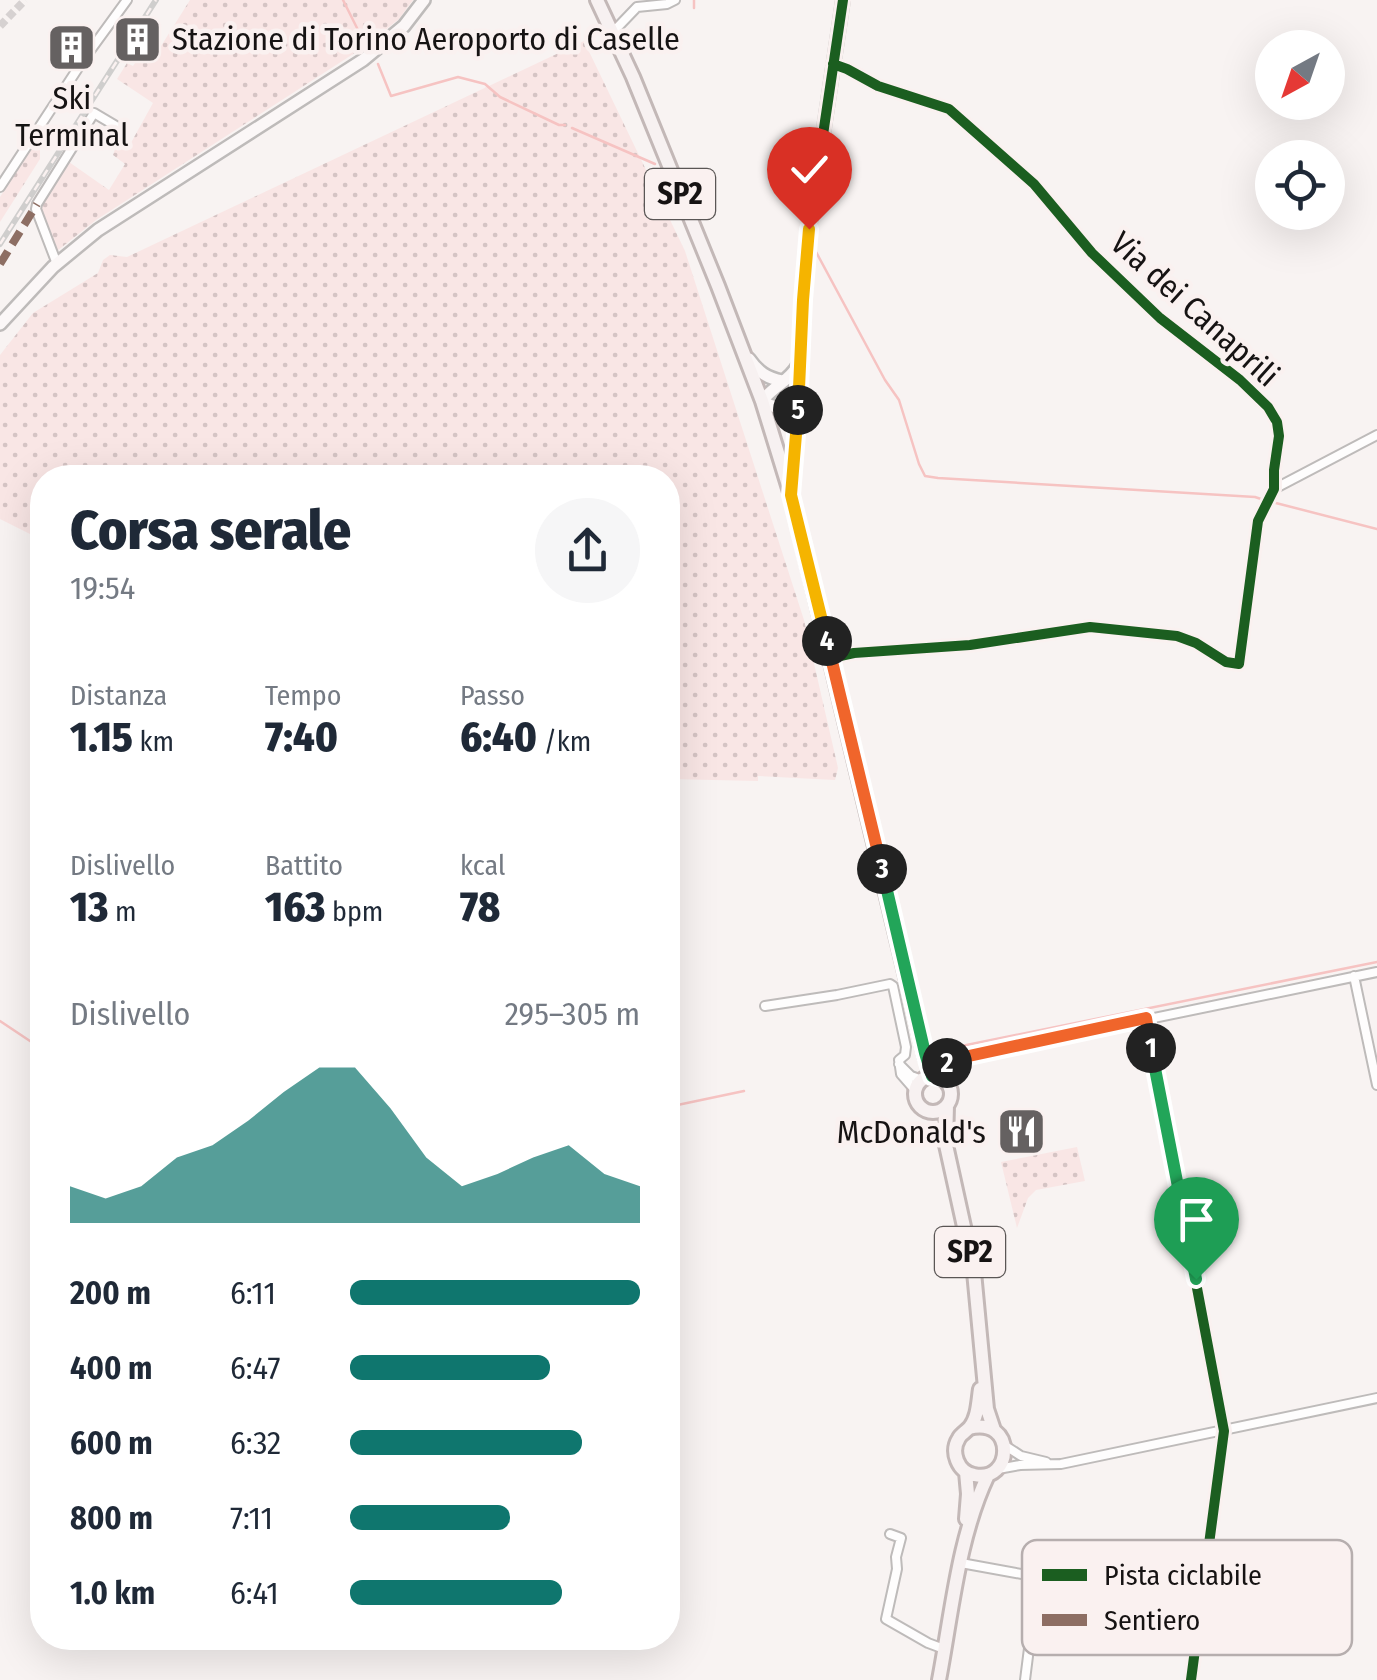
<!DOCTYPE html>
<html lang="it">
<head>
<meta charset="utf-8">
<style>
	:root { --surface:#fff; --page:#f6f6f7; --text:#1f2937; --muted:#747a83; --accent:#0f766e }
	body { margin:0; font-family:"Fira Sans Condensed",sans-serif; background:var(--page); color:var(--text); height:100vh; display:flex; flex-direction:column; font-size:38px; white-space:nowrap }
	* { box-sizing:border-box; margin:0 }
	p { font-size:32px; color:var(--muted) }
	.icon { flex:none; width:55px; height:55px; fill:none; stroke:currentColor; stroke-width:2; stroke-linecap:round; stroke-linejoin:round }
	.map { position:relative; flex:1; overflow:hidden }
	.drawer { position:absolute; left:30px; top:465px; width:650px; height:1185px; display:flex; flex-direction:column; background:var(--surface); border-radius:40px; box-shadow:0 10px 40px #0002 }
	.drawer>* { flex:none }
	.needle { width:65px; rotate:220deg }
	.buttons { position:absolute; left:1255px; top:30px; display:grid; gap:20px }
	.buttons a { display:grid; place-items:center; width:90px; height:90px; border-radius:50%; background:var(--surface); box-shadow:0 10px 40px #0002; font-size:50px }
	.pin { position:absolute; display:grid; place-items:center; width:85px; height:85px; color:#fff; margin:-102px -42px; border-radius:50% 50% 50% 0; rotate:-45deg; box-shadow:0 0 10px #0007 }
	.pin .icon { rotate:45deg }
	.km { position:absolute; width:50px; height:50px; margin:-25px; border-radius:50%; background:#222; color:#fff; font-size:28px; line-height:50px; text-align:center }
	.round { display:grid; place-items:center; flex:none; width:105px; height:105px; border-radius:52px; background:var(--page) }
	.overview { display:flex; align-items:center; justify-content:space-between; height:170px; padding:0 40px }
	h1 { font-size:55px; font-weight:800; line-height:75px }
	.stats { display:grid; grid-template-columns:repeat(3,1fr); gap:15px; height:170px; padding:10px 40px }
	.stats div { display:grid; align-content:center }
	.stats b { font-size:42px; font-weight:800 }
	.stats small { font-size:28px; font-weight:400 }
	.stats p { font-size:28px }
	.chart { height:280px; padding:20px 40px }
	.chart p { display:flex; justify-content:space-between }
	.chart svg { width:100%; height:180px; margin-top:10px; fill:var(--accent); opacity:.7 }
	ul { padding:0 40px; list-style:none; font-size:32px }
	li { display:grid; grid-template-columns:160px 120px 1fr; align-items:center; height:75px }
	li i { height:25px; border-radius:12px; background:var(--accent) }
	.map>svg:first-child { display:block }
	.grass { fill:url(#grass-dots) }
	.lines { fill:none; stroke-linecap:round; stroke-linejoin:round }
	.stream { stroke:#f6c3c2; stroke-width:2.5 }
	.street-tunnel { stroke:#d6d1d1; stroke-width:8; stroke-dasharray:8 4; stroke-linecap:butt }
	.street-casing { stroke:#bebbba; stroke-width:12 }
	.secondary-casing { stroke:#bebbba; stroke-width:16 }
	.primary-casing { stroke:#c3b8b7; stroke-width:18 }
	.street { stroke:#fefdfd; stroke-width:8 }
	.secondary { stroke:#fbf7f7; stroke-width:11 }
	.primary { stroke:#f7f1f1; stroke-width:12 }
	.rail-casing { stroke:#cfcecd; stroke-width:6 }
	.rail { stroke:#faf1f0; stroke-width:2.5; stroke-dasharray:8; stroke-linecap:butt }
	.quiet { stroke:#8d6e63; stroke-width:8; stroke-dasharray:15 8; stroke-linecap:butt }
	.cycleway-casing { stroke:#faf1f0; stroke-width:16 }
	.cycleway { stroke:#1b5e20; stroke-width:10 }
	.split-1-casing { stroke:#fff; stroke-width:20 }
	.split-2-casing { stroke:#fff; stroke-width:20 }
	.split-3-casing { stroke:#fff; stroke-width:20 }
	.split-4-casing { stroke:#fff; stroke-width:20 }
	.split-5-casing { stroke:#fff; stroke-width:20 }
	.split-6-casing { stroke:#fff; stroke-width:20 }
	.split-1 { stroke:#22a559; stroke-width:12 }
	.split-2 { stroke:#f0652b; stroke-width:12 }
	.split-3 { stroke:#22a559; stroke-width:12 }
	.split-4 { stroke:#f0652b; stroke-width:12 }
	.split-5 { stroke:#f5b400; stroke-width:12 }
	.split-6 { stroke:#f5b400; stroke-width:12 }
	.labels { text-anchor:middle; stroke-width:9; stroke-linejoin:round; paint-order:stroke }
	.shield { fill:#faf1f0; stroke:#5a5655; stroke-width:2.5 }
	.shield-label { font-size:30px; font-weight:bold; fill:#161313 }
	.poi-label { font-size:32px; fill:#161313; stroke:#faf1f0; text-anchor:start }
	.street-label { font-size:32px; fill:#161313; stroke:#faf1f0 }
	.key { fill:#faf1f0; stroke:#b6aeae; stroke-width:2.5 }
	.key-label { font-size:28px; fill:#161313 }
</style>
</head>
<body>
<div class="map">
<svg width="1377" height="1680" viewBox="0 0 1377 1680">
	<defs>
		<pattern id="grass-dots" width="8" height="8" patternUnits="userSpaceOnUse" patternTransform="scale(2.5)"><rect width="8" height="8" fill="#f9e6e5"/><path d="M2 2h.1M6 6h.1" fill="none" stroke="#d5c4c4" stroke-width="1.8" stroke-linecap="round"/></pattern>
	</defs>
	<rect width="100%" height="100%" fill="#f8f3f2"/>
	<path class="grass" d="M 190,0 L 413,0 L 399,19 L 364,47 L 96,220 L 57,251 L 41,206 L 69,162 L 109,190 L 125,164 L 113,155 L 116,146 L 127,150 L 153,103 L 117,79 L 127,63 L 133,66 L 145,48 L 156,54 Z
		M 584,41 L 685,251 L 804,620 L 838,768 L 835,780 L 758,776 L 758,781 L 668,779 L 668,478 L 42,478 L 42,540 L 0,519 L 0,355 L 33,313 L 98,273 L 103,260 L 110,255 L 127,257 Z
		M 40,135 L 40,159 L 0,222 L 0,197 Z
		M 1077,1147 L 1085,1181 L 1036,1190 L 1028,1198 L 1017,1228 L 1001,1162 Z"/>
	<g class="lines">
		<path class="stream" d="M 343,0 L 363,40 L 369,41
			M 694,0 L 694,8
			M 378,64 L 391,96 L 458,77 L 485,84 L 500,97 L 559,125 L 565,125
			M 572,128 L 655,164
			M 815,250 L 885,380 L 899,400 L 919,464 L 925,476 L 938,478 L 1255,497 L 1264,500
			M 1272,502 L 1377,529
			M 0,1021 L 42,1049
			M 932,1052 L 1377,962
			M 668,1107 L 744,1091"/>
		<path class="street-tunnel" d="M 0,26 L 25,0"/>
		<defs>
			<path id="street" d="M 612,33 L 637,7 L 667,4 L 675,0
				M 0,187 L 84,59 L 127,0
				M 57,264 L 36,209 L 37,204 L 94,113 L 121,129
				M 1274,489 L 1377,435
				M 831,658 L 854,653 L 970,645 L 1090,627 L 1177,636 L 1196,643 L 1226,662 L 1239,664 L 1258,521 L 1274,489 L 1274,470 L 1279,436 L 1277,422 L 1268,407 L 1240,380 L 1160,318 L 1092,253 L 1034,184 L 949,109 L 878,86 L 847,69 L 833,64
				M 1354,976 L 1377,1085
				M 765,1006 L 837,995 L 890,984 L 893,986 L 906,1047 L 905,1055 L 899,1060 L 901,1074 L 915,1090
				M 1146,1018 L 1224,1431 L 1191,1680
				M 899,1064 L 911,1076 L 922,1080
				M 938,1077 L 941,1068 L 955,1059 L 1377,972
				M 950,1089 L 948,1073 L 952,1063
				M 1004,1445 L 1021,1456 L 1046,1462
				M 998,1469 L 1020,1465 L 1061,1464 L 1377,1398
				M 890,1534 L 901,1538 L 896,1557 L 897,1569 L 886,1619 L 928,1643 L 944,1649
				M 961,1563 L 1038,1577 L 1025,1680"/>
			<path id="secondary" d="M 0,324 L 53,267 L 98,230 L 363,60 L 404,26 L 424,0
				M 749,359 C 758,372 767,378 782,381
				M 798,394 C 789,410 776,410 762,401 C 772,387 791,380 798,365
				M 791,491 L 809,229 L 843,0"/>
			<path id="primary" d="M 597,0 L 633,77 L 718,286 L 762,401 L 791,495 L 925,1056 L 933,1076
				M915 1094a18 18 0 1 1 36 0a18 18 0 1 1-36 0Z
				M 947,1105 L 946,1145 L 974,1272 L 987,1409 L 994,1430
				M 969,1428 C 1017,1416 1013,1484 974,1475 C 958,1472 950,1452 959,1438 C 961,1434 967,1431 970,1427 C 978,1417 978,1402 980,1389
				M 966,1519 L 968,1494 L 966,1472
				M 939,1680 C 952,1612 958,1538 988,1475"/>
		</defs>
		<use href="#street" class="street-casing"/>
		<use href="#secondary" class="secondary-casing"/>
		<use href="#primary" class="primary-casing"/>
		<use href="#street" class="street"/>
		<use href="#secondary" class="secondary"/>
		<use href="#primary" class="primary"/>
		<defs>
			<path id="rail" d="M 0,244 L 156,0"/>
		</defs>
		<use href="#rail" class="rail-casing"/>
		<use href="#rail" class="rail"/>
		<path class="quiet" d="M 0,264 L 37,204"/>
		<defs>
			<path id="cycleway" d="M 791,495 L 809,229 L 843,0
				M 831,658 L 854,653 L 970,645 L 1090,627 L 1177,636 L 1196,643 L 1226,662 L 1239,664 L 1258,521 L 1274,489 L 1274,470 L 1279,436 L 1277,422 L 1268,407 L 1240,380 L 1160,318 L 1092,253 L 1034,184 L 949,109 L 878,86 L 847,69 L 833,64
				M 1146,1018 L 1224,1431 L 1191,1680"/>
		</defs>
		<use href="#cycleway" class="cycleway-casing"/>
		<use href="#cycleway" class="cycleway"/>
	</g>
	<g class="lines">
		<defs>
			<path id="split-1" d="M 1151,1048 L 1196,1279"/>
			<path id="split-2" d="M 947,1063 L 955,1059 L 1146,1018 L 1151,1048"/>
			<path id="split-3" d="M 882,869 L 925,1053 L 932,1076 L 938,1077 L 941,1068 L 947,1063"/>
			<path id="split-4" d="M 827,641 L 882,869"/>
			<path id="split-5" d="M 798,410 L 791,495 L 827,641"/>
			<path id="split-6" d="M 798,410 L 803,300 L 809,229"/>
		</defs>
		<use href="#split-1" class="split-1-casing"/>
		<use href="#split-2" class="split-2-casing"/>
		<use href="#split-3" class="split-3-casing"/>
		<use href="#split-4" class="split-4-casing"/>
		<use href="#split-5" class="split-5-casing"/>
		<use href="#split-6" class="split-6-casing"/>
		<use href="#split-1" class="split-1"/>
		<use href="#split-2" class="split-2"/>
		<use href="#split-3" class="split-3"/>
		<use href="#split-4" class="split-4"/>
		<use href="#split-5" class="split-5"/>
		<use href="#split-6" class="split-6"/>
	</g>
	<defs>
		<symbol id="building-square" viewBox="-11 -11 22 22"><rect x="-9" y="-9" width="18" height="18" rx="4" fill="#656161" stroke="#faf1f0"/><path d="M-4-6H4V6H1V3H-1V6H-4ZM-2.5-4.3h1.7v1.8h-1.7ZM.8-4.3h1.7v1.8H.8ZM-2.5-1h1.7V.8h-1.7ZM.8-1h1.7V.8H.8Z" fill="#fff"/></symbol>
		<symbol id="restaurant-square" viewBox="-11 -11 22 22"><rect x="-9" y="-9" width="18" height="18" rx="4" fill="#656161" stroke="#faf1f0"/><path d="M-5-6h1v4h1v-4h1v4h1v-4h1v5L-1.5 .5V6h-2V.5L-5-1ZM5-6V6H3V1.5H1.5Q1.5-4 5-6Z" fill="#fff"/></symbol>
	</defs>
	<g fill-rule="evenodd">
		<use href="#building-square" x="110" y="12" width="55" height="55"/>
		<use href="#building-square" x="44" y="20" width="55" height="55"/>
		<use href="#restaurant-square" x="994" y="1104" width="55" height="55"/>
	</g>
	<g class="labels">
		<g class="shield">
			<rect x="645" y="169" width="70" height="50" rx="8"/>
			<rect x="935" y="1227" width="70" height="50" rx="8"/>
		</g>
		<g class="shield-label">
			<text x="680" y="204">SP2</text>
			<text x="970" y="1262">SP2</text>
		</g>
		<g class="poi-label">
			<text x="172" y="50">Stazione di Torino Aeroporto di Caselle</text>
			<text x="72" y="109" text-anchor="middle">Ski<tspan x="72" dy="37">Terminal</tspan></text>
			<text x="986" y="1143" text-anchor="end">McDonald's</text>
		</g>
		<g class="street-label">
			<text transform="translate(1195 309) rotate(42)" y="11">Via dei Canaprili</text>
		</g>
	</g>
	<rect x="1022" y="1540" width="330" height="115" rx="15" class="key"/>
	<rect x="1042" y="1569" width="45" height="12" fill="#1b5e20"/>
	<rect x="1042" y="1614" width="45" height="12" fill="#8d6e63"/>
	<g class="key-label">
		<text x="1104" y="1585">Pista ciclabile</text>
		<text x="1104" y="1630">Sentiero</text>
	</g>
</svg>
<div class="buttons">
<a><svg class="needle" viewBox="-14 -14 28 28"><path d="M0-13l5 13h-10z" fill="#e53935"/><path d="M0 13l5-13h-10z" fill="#747a83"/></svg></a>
<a><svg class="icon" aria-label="locate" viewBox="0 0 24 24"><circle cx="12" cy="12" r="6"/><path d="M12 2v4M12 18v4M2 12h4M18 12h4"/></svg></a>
</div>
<div class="pin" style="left:1196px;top:1279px;background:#1e9e55"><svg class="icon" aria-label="arrive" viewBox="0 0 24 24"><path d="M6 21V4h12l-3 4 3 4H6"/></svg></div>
<div class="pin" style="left:809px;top:229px;background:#d93025"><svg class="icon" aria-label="check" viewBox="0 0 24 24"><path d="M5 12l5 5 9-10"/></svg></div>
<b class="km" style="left:1151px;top:1048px">1</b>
<b class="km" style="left:947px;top:1063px">2</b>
<b class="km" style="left:882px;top:869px">3</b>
<b class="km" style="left:827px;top:641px">4</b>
<b class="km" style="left:798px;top:410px">5</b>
<section class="drawer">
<div class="overview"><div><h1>Corsa serale</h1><p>19:54</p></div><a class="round"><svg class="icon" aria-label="share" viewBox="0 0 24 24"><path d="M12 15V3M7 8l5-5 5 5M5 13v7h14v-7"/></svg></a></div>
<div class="stats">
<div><p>Distanza</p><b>1.15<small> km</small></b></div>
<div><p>Tempo</p><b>7:40</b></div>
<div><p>Passo</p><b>6:40<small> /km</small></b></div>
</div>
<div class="stats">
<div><p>Dislivello</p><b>13<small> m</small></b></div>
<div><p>Battito</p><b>163<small> bpm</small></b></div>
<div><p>kcal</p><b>78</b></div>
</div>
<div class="chart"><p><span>Dislivello</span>295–305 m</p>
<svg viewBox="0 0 160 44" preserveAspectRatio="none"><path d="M0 44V35L10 38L20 35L30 28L40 25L50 19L60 12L70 6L80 6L90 16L100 28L110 35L120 32L130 28L140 25L150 32L160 35V44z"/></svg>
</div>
<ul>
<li><b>200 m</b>6:11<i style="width:100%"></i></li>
<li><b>400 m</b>6:47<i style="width:69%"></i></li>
<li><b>600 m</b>6:32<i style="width:80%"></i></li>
<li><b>800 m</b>7:11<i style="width:55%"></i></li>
<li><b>1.0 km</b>6:41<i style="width:73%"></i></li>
</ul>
</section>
</div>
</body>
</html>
